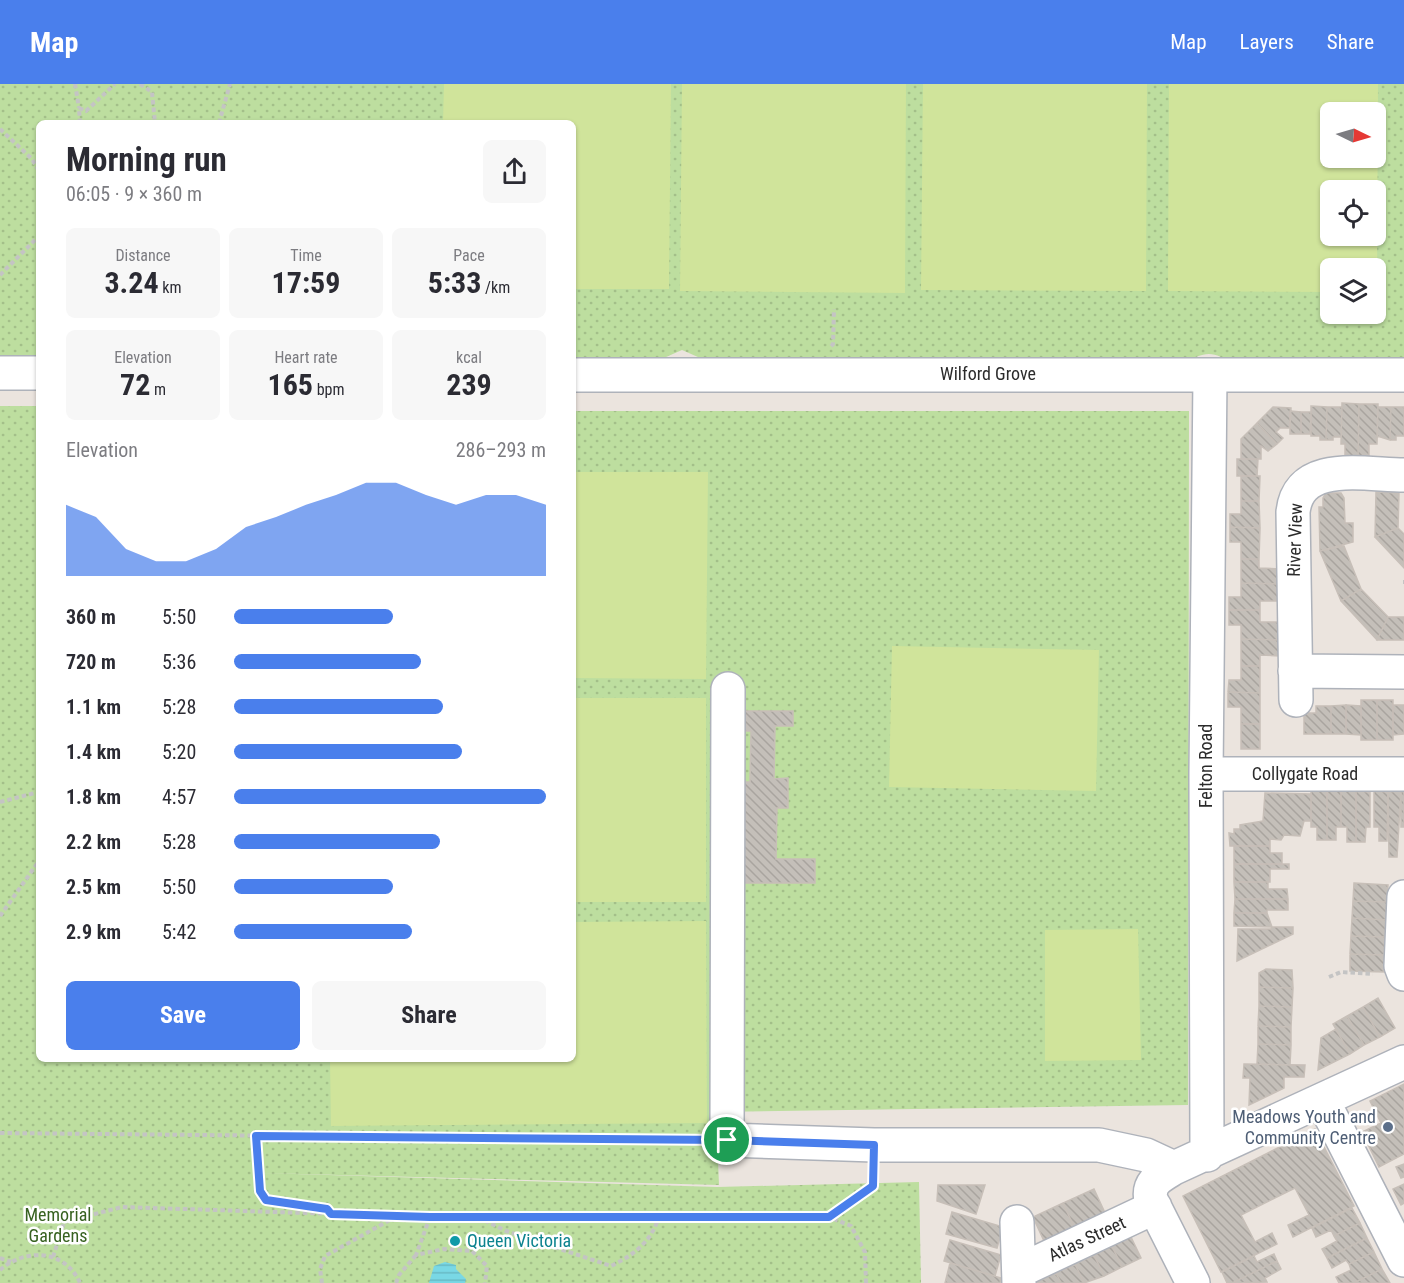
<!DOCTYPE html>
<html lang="en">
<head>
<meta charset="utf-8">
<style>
	:root { --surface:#fff; --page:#f7f7f7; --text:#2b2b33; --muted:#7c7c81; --accent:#4a7fec }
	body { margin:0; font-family:"Roboto Condensed",sans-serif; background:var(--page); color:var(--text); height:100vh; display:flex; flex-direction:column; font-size:22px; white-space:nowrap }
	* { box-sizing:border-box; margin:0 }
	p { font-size:20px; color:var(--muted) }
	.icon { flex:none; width:33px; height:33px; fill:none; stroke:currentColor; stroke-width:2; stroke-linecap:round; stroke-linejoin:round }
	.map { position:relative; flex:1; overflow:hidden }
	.side { position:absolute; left:36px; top:36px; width:540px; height:942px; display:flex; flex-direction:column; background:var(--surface); border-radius:9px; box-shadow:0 2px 4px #0004 }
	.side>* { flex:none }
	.needle { width:39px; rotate:95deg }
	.controls { position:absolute; left:1320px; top:18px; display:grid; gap:12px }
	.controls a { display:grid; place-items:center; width:66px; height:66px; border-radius:9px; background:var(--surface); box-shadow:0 2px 4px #0004; font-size:30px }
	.pin { position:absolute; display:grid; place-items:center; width:51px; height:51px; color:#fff; margin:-26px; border:3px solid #fff; border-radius:50%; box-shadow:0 2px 6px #0007 }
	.round { display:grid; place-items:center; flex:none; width:63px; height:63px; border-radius:9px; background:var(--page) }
	.overview { display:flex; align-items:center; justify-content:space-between; height:102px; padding:0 30px }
	h1 { font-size:33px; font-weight:700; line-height:45px }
	.figures { display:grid; grid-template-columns:repeat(3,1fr); gap:9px; height:102px; padding:6px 30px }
	.figures div { display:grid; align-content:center; border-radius:9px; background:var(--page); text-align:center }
	.figures b { font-size:30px; font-weight:700 }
	.figures small { font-size:16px; font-weight:400 }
	.figures p { font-size:16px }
	.chart { height:168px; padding:12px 30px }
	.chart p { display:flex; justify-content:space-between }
	.chart svg { width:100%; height:108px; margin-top:6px; fill:var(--accent); opacity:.7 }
	.primary-button { display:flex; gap:12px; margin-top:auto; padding:12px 30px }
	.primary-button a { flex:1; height:69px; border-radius:9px; background:var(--accent); color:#fff; font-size:24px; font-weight:700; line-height:69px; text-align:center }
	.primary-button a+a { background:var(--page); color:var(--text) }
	ul { padding:0 30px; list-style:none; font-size:20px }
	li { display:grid; grid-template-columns:96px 72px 1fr; align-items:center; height:45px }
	li i { height:15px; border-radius:8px; background:var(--accent) }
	header { display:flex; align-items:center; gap:36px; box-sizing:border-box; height:84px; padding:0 30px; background:var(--accent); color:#fff }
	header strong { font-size:28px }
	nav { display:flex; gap:33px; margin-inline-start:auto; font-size:21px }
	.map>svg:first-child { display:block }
	.grass { fill:url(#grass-dots); fill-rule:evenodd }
	.pitch { fill:#d0e49b; fill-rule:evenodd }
	.water { fill:url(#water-rules) }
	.building { fill:url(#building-back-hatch); stroke:#c7bfb8; stroke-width:1.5 }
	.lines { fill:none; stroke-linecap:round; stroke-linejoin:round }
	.minor-casing { stroke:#aeb2ba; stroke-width:36 }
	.path { stroke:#c4c4c4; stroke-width:4; stroke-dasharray:4.5 3; stroke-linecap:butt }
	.minor { stroke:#fff; stroke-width:33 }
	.route-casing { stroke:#fff; stroke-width:12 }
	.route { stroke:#4a7fec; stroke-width:8 }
	.service-dot { fill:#5c6f8a; stroke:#fff; stroke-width:2 }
	.culture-dot { fill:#0f9aa8; stroke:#fff; stroke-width:2 }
	.labels { text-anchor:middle; stroke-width:5; stroke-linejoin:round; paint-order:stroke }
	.street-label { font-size:18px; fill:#2b2b2b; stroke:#fff }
	.service-label { font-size:18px; fill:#4e5e75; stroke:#fff; text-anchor:end }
	.park-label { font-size:18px; fill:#376220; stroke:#fff }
	.culture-label { font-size:18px; fill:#0d838f; stroke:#fff; text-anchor:start }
</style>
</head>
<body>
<header>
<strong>Map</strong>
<nav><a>Map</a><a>Layers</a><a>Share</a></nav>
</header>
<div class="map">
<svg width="1404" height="1199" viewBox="0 0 1404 1199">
	<defs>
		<pattern id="grass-dots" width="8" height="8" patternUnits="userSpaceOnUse" patternTransform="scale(1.5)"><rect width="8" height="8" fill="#bdde9f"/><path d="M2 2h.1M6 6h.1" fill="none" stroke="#a3bf89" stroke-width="1.8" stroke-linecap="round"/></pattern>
		<pattern id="water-rules" width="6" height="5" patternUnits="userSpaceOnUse" patternTransform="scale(1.5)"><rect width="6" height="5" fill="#79d8e5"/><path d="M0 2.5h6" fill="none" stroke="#69bac5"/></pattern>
		<pattern id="building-back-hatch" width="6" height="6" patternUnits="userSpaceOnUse" patternTransform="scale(1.5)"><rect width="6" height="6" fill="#c4bfb9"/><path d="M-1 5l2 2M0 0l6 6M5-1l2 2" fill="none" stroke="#a9a49f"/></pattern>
	</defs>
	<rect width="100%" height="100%" fill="#ebe4de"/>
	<path class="grass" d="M 0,0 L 1404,0 L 1404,281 L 1232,281 C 1216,266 1202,267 1185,280 L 707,277 L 682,266 L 657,277 L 573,277 L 573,39 L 39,39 L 39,271 L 0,271 ZM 1330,28 L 1376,28 L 1376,74 L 1330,74 ZM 1330,106 L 1376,106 L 1376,152 L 1330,152 ZM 1330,184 L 1376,184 L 1376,230 L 1330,230 Z
		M 0,322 L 39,322 L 39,975 L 573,975 L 573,327 L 1189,327 L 1188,1021 L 716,1028 L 719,1101 L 230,1088 L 717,1103 L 919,1098 L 921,1199 L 0,1199 Z"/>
	<path class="pitch" d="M 444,0 L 671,0 L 669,205 L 573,205 L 573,39 L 443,39 Z
		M 682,0 L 906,0 L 905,209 L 680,207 Z
		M 923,0 L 1147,0 L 1146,207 L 921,206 Z
		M 1169,0 L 1378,0 L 1377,208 L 1376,184 L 1330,184 L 1330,208 L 1168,207 ZM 1330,28 L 1376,28 L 1376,74 L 1330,74 ZM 1330,106 L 1376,106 L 1376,152 L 1330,152 Z
		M 573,388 L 708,388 L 706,595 L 573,594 Z
		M 892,562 L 1099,566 L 1096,707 L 889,703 Z
		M 573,614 L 706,614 L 706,818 L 573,818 Z
		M 706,837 L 707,1039 L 331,1042 L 330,975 L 573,975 L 573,838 Z
		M 1138,845 L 1141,976 L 1045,977 L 1045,846 Z"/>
	<path class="water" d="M 445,1178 L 456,1181 L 456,1185 L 466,1195 L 465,1199 L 429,1199 L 434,1182 Z"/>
	<path class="building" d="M 1342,319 L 1359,320 L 1358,374 L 1345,374 L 1345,360 L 1341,360 Z
		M 1359,320 L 1378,320 L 1377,360 L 1369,360 L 1369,374 L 1358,374 Z
		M 1311,322 L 1327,323 L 1326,356 L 1320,356 L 1320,352 L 1311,352 Z
		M 1273,323 L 1291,324 L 1290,344 L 1280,344 L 1276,348 L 1283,354 L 1277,360 L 1257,339 Z
		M 1327,323 L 1342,323 L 1341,353 L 1333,353 L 1333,356 L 1326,356 Z
		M 1378,323 L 1391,323 L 1390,356 L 1377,352 Z
		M 1391,323 L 1404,323 L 1404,352 L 1396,352 L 1396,356 L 1390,356 Z
		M 1290,327 L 1301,328 L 1301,350 L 1290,350 Z
		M 1301,328 L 1311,328 L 1310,350 L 1301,350 Z
		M 1257,339 L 1277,360 L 1268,367 L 1261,362 L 1261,375 L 1241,375 L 1241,355 Z
		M 1237,375 L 1258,375 L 1257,392 L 1237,392 Z
		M 1241,392 L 1260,392 L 1259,417 L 1241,417 Z
		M 1376,408 L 1399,409 L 1398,444 L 1375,453 Z
		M 1326,409 L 1341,409 L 1344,414 L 1345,439 L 1353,439 L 1353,458 L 1320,467 L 1319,423 L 1323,423 L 1323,414 Z
		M 1241,417 L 1259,417 L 1260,444 L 1230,443 L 1230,430 L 1241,430 Z
		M 1230,443 L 1260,444 L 1259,475 L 1241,475 L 1241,458 L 1230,458 Z
		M 1398,444 L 1404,450 L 1404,484 L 1375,453 Z
		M 1344,462 L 1361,505 L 1341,517 L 1320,467 Z
		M 1241,475 L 1259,475 L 1259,484 L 1280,485 L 1279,500 L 1241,499 Z
		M 1241,499 L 1279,500 L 1279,517 L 1260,517 L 1260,526 L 1229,526 L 1229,513 L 1241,513 Z
		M 1361,505 L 1388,533 L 1377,556 L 1341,517 Z
		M 1229,526 L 1260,526 L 1260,538 L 1280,538 L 1280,556 L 1241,555 L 1241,541 L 1229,541 Z
		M 1388,533 L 1404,533 L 1404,556 L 1377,556 Z
		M 1241,555 L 1280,556 L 1280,572 L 1260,571 L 1260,582 L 1241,582 Z
		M 1241,582 L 1260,582 L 1260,609 L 1228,608 L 1229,596 L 1241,596 Z
		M 1228,608 L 1260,609 L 1260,640 L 1241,640 L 1241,623 L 1228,623 Z
		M 1361,616 L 1377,616 L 1377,656 L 1361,656 Z
		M 1377,616 L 1393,616 L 1393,656 L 1377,656 Z
		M 1346,621 L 1346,650 L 1331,650 L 1331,622 Z
		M 1346,621 L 1361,622 L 1361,651 L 1346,650 Z
		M 1393,621 L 1404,621 L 1404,650 L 1393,651 Z
		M 1316,622 L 1331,622 L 1331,650 L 1304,650 L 1304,629 L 1316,629 Z
		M 744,627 L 793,627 L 793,642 L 775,642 L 774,695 L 788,694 L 788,724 L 777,724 L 776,775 L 815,775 L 815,799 L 738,799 L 744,774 L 745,725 L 740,725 L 740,698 L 750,698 L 751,647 L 744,647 Z
		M 1241,640 L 1260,640 L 1260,665 L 1241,665 Z
		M 1311,707 L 1327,707 L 1327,756 L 1317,756 L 1317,743 L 1311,743 Z
		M 1327,707 L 1341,707 L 1341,743 L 1336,743 L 1336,756 L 1327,756 Z
		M 1341,707 L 1356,707 L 1356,758 L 1347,758 L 1347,743 L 1341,743 Z
		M 1356,707 L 1370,708 L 1370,743 L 1366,743 L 1365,758 L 1356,758 Z
		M 1374,707 L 1388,708 L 1387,757 L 1379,757 L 1379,743 L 1374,743 Z
		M 1401,707 L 1397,773 L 1389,773 L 1388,708 Z
		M 1401,707 L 1404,707 L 1404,743 L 1401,743 Z
		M 1265,709 L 1311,710 L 1311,737 L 1304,737 L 1300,752 L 1284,751 L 1281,756 L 1270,755 L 1270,762 L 1230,762 L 1229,749 L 1234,750 L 1234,745 L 1240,745 L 1240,741 L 1263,737 Z
		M 1234,762 L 1270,762 L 1270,769 L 1282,769 L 1282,780 L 1234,780 Z
		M 1234,780 L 1289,780 L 1289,785 L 1270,785 L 1270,798 L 1234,798 Z
		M 1234,798 L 1268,798 L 1268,805 L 1287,805 L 1288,815 L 1235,815 Z
		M 1354,799 L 1388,801 L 1387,818 L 1353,817 Z
		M 1235,815 L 1288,815 L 1288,826 L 1267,826 L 1267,829 L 1234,829 Z
		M 1353,817 L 1387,818 L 1386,836 L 1352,834 Z
		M 1234,829 L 1267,829 L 1272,843 L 1234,842 Z
		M 1352,834 L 1386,836 L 1385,853 L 1351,852 Z
		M 1272,843 L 1293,843 L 1293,850 L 1237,877 L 1238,845 L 1271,845 Z
		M 1351,852 L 1385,853 L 1384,871 L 1350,870 Z
		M 1350,870 L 1384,871 L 1384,888 L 1350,887 Z
		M 1266,885 L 1292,886 L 1293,904 L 1259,903 L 1259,889 Z
		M 1259,903 L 1293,904 L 1292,923 L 1259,922 Z
		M 1378,914 L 1395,944 L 1380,953 L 1363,923 Z
		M 1259,922 L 1292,923 L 1291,943 L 1258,942 Z
		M 1363,923 L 1380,953 L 1364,961 L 1347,932 Z
		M 1347,932 L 1364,961 L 1350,970 L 1333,940 Z
		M 1258,942 L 1291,943 L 1291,961 L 1258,960 Z
		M 1336,945 L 1350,970 L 1318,986 L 1321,954 Z
		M 1258,960 L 1291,961 L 1290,981 L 1257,980 Z
		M 1244,980 L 1305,981 L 1304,993 L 1284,993 L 1284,1004 L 1249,1021 L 1250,994 L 1243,994 Z
		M 1404,1000 L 1404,1070 L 1379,1083 L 1362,1048 L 1381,1039 L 1370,1017 Z
		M 1315,1045 L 1354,1122 L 1293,1153 L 1288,1141 L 1309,1131 L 1295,1104 L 1241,1131 L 1255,1158 L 1272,1149 L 1277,1160 L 1221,1188 L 1183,1112 Z
		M 1404,1080 L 1404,1093 L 1401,1094 L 1396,1083 Z
		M 1404,1100 L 1404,1119 L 1401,1121 L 1393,1105 Z
		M 938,1101 L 985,1101 L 976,1130 L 937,1117 Z
		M 1094,1105 L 1105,1129 L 1074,1143 L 1063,1119 Z
		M 1063,1119 L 1074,1143 L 1044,1157 L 1033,1133 Z
		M 1352,1124 L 1360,1139 L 1334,1152 L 1331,1146 L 1316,1153 L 1312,1144 Z
		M 952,1128 L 1003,1143 L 997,1164 L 946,1150 Z
		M 1360,1139 L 1367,1154 L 1327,1174 L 1322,1165 L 1337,1157 L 1334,1152 Z
		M 1131,1153 L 1141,1174 L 1122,1183 L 1112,1162 Z
		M 1367,1154 L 1374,1168 L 1349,1180 L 1346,1176 L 1332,1184 L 1327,1174 Z
		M 950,1156 L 1001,1171 L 995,1192 L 944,1177 Z
		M 1112,1162 L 1122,1183 L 1104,1192 L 1094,1171 Z
		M 1374,1168 L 1382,1185 L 1354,1199 L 1339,1199 L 1336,1193 L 1351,1186 L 1349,1180 Z
		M 1274,1170 L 1277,1177 L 1232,1199 L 1227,1199 L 1222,1188 L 1254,1172 L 1257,1178 Z
		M 1094,1171 L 1104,1192 L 1084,1199 L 1075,1180 Z
		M 1277,1177 L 1281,1185 L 1265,1194 L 1267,1198 L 1232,1199 Z
		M 950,1179 L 1001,1194 L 1000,1199 L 945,1199 Z
		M 1075,1180 L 1084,1199 L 1061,1199 L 1056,1189 Z
		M 1382,1185 L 1390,1199 L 1354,1199 Z
		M 1056,1189 L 1061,1199 L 1038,1199 L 1037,1198 Z"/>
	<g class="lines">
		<defs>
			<path id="minor" d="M 0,289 L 39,289
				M 573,291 L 1404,291
				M 1295,587 L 1404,588
				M 728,605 L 727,1056 L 874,1061 L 1099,1061 L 1146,1071 L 1174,1084
				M 1296,616 L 1293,428 C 1299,375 1365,391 1404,391
				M 1206,690 L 1404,690
				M 1404,813 L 1401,882 L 1404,890
				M 1323,1017 L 1404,1176
				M 1207,1071 L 1206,690 L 1210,292
				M 1017,1138 L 1019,1199
				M 1019,1187 L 1155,1123
				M 1193,1199 L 1151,1116 C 1147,1098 1161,1092 1174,1084 L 1404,978"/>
		</defs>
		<use href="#minor" class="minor-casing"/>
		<path class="path" d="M 75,0 L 79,24
			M 140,0 L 152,8 L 155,39
			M 80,39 L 79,24 L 86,27 L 115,0
			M 219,39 L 230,0
			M 0,45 L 32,75 L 39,87
			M 0,191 L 39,152
			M 831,262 L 833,260 L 834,225
			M 1403,498 L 1404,498
			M 0,718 L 39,708
			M 0,832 L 39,777
			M 1329,893 L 1341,888 L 1373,890
			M 0,1049 L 700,1056
			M 256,1052 L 260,1107 L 266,1116 L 327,1125 L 331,1130
			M 430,1133 L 416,1171 L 444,1165 L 472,1167 L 487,1182 L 485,1199
			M 478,1133 L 506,1147 L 611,1182 C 634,1171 652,1157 659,1132
			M 53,1173 L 64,1138 L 122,1123 L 430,1133 L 829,1133
			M 0,1174 L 11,1178
			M 0,1186 C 25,1164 65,1165 80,1199
			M 322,1199 L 320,1185 L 325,1172 L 397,1132
			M 396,1199 L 399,1191 L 416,1171
			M 866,1199 L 865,1168 L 851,1142 L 829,1133 L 873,1102 L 873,1089"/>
		<use href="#minor" class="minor"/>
	</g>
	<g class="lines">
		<defs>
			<path id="route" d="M 256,1052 L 727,1056 L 874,1061 L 873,1102 L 829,1133 L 430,1133 L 331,1130 L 327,1125 L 266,1116 L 260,1107 Z"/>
		</defs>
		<use href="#route" class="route-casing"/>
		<use href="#route" class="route"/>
	</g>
	<circle class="service-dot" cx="1388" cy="1043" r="6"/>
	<circle class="culture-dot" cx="455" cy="1157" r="6"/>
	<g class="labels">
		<g class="street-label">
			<text x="988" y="296">Wilford Grove</text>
			<text transform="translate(1295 456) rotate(-88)" y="6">River View</text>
			<text transform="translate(1206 682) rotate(-90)" y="6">Felton Road</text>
			<text x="1305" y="696">Collygate Road</text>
			<text transform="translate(1087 1155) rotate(-25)" y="6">Atlas Street</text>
		</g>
		<g class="service-label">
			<text x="1376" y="1039">Meadows Youth and<tspan x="1376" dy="21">Community Centre</tspan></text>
		</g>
		<g class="park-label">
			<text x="58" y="1137">Memorial<tspan x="58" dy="21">Gardens</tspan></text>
		</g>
		<g class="culture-label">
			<text x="467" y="1163">Queen Victoria</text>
		</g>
	</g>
</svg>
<div class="controls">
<a><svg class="needle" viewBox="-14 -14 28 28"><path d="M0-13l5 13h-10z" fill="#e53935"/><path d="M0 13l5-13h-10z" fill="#7c7c81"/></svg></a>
<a><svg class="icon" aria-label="locate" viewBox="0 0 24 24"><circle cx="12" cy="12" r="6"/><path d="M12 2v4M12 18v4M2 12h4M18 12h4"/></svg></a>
<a><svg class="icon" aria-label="layers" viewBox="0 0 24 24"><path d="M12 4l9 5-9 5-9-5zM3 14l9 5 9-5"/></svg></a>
</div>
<div class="pin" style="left:727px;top:1056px;background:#1e9e55"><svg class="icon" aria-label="arrive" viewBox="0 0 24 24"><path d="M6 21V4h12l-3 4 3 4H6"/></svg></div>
<section class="side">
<div class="overview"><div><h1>Morning run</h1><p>06:05 · 9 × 360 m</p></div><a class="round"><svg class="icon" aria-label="share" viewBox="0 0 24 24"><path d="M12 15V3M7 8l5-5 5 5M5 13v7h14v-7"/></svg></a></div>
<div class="figures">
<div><p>Distance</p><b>3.24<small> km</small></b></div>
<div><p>Time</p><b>17:59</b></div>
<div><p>Pace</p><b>5:33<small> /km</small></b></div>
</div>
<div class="figures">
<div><p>Elevation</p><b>72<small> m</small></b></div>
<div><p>Heart rate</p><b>165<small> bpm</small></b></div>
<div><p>kcal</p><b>239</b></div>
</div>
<div class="chart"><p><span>Elevation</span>286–293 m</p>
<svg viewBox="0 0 160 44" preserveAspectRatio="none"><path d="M0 44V15L10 20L20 33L30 38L40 38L50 33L60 24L70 20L80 15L90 11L100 6L110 6L120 11L130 15L140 11L150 11L160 15V44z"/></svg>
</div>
<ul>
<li><b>360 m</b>5:50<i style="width:51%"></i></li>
<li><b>720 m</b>5:36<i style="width:60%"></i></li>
<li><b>1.1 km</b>5:28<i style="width:67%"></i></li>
<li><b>1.4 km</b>5:20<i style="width:73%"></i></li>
<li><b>1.8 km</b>4:57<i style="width:100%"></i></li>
<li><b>2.2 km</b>5:28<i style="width:66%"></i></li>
<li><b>2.5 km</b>5:50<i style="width:51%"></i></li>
<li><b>2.9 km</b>5:42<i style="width:57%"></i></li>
</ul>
<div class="primary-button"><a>Save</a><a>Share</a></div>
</section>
</div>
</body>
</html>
